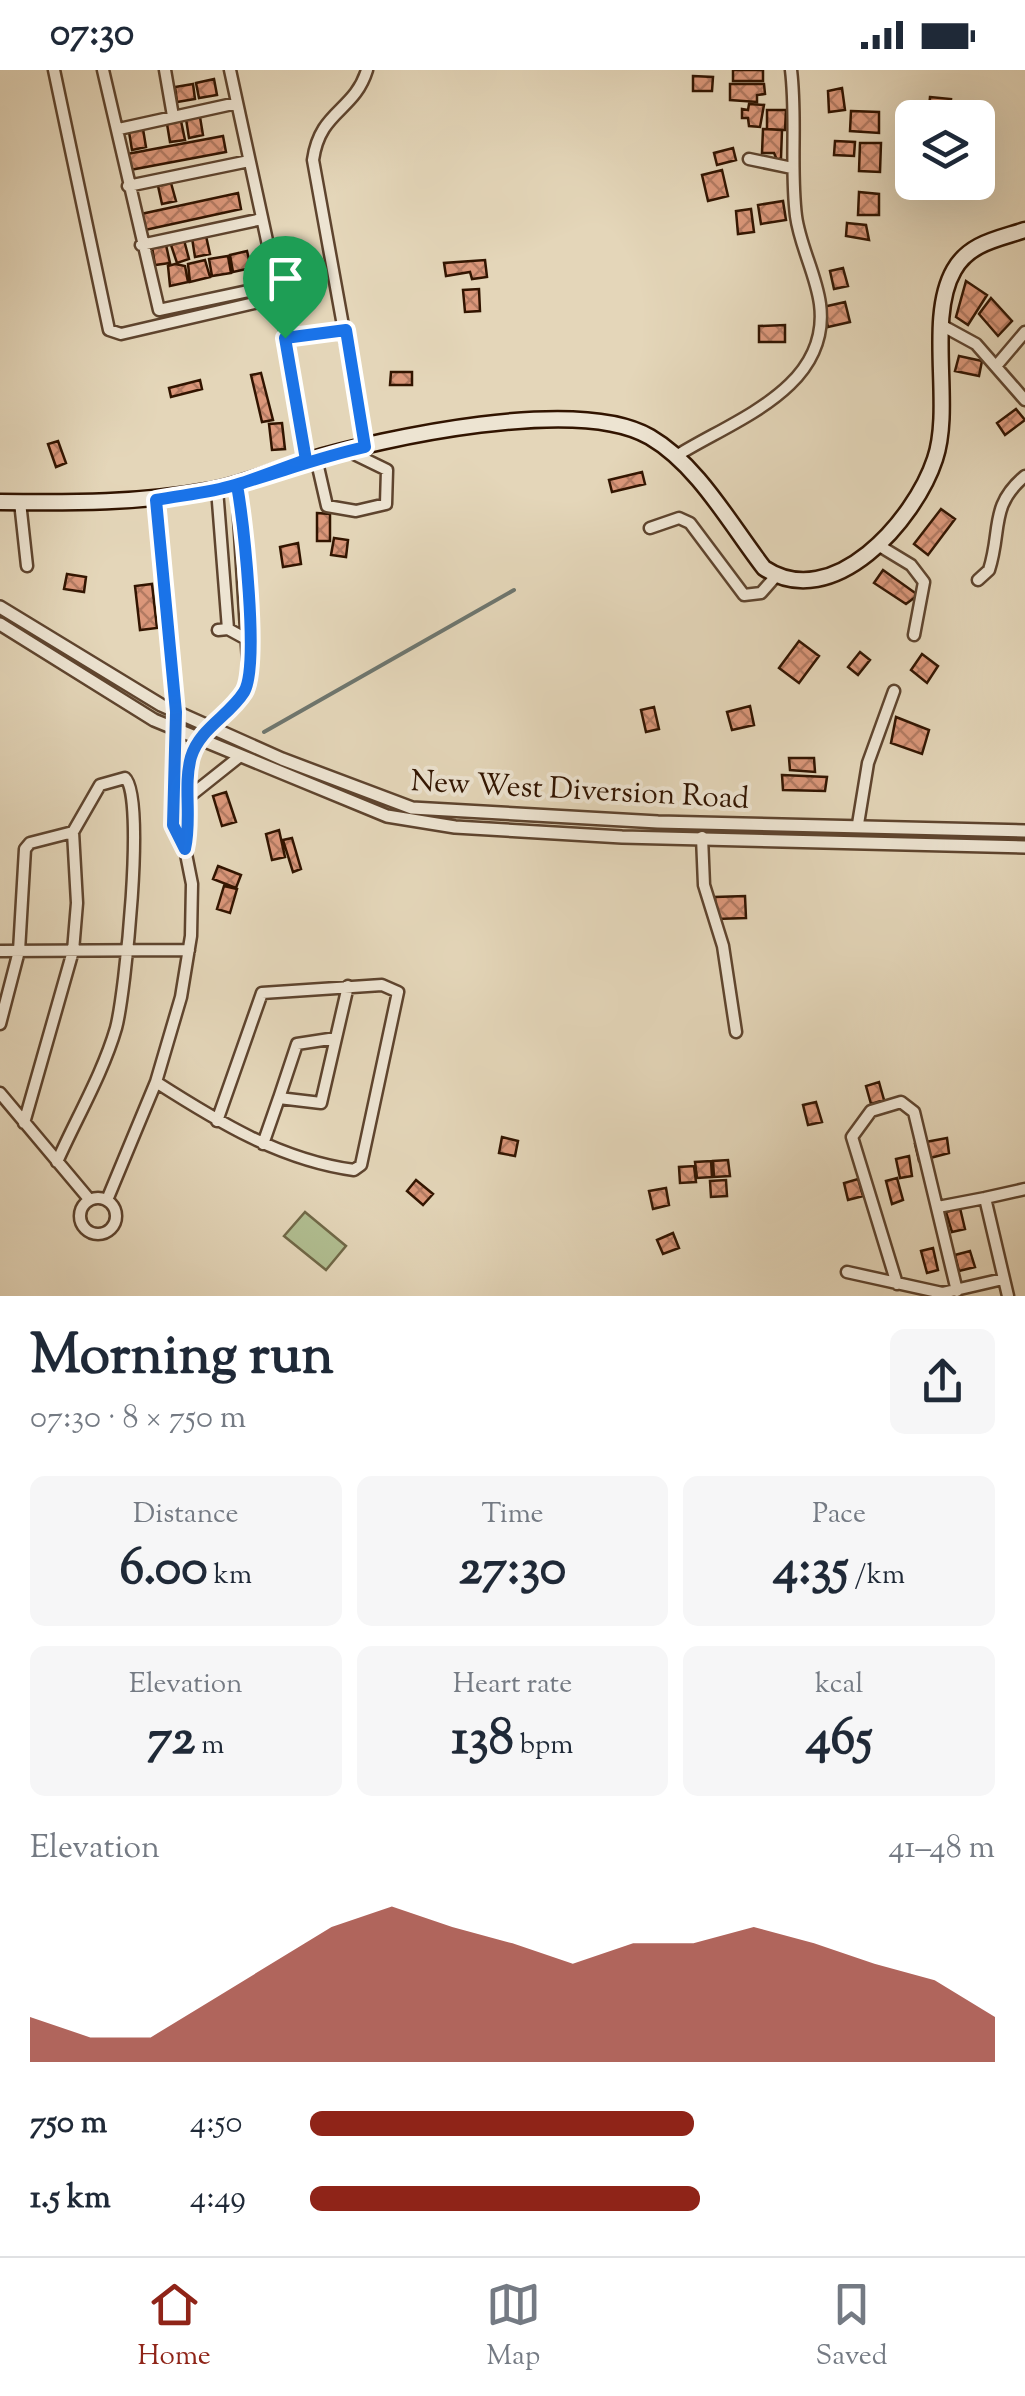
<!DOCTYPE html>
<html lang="en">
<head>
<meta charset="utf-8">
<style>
	:root { --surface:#fff; --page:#f6f6f7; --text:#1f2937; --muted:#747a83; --line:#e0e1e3; --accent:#8f2418 }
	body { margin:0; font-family:"Sorts Mill Goudy",serif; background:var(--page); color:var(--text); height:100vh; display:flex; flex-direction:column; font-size:38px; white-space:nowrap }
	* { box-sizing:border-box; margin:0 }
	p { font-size:32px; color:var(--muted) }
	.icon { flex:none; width:55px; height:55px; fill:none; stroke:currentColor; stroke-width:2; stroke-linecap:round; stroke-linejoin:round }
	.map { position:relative; height:1226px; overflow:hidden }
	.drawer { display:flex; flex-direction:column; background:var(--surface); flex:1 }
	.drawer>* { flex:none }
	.fabs { position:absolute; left:895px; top:30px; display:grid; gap:20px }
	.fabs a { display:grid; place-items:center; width:100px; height:100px; border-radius:15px; background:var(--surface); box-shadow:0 10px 40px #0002; font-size:50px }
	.pin { position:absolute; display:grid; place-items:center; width:85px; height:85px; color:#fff; margin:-102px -42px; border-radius:50% 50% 50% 0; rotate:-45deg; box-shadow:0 0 10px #0007 }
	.pin .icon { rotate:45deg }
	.round { display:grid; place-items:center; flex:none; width:105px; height:105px; border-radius:15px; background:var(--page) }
	.head { display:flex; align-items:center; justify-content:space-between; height:170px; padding:0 30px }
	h1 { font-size:55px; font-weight:700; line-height:75px }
	.metrics { display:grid; grid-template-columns:repeat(3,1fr); gap:15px; height:170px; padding:10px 30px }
	.metrics div { display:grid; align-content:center; border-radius:15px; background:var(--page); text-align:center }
	.metrics b { font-size:50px; font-weight:700 }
	.metrics small { font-size:28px; font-weight:400 }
	.metrics p { font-size:28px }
	.chart { height:280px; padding:20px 30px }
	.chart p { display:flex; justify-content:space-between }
	.chart svg { width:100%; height:180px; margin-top:10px; fill:var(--accent); opacity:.7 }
	ul { padding:0 30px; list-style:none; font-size:32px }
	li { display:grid; grid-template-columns:160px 120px 1fr; align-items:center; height:75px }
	li i { height:25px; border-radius:12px; background:var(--accent) }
	.status { display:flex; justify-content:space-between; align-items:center; height:70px; padding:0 50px; background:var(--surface); direction:ltr }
	.status svg { height:28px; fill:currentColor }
	.menu { display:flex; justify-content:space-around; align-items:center; height:140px; border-top:2px solid var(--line); background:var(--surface); font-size:28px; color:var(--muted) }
	.menu a { display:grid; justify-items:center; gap:5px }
	.menu .selected { color:var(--accent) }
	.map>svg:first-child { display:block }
	.pitch { fill:#b1be91; stroke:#716948; stroke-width:2.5 }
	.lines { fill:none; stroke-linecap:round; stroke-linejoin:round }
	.stream { stroke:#6e766e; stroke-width:4 }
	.building { fill:url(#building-cross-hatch); stroke:#311400; stroke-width:2.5 }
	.minor-casing { stroke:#5e442e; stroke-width:15 }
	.tertiary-casing { stroke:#5e442e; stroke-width:16 }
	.secondary-casing { stroke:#311400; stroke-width:19 }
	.minor { stroke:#ede4d2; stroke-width:10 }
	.tertiary { stroke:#ede4d2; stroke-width:11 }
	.secondary { stroke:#ede4d2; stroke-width:14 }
	.route-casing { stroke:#fff; stroke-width:20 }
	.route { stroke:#1a73e8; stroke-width:12 }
	.labels { text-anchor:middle; stroke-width:8; stroke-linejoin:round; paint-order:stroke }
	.street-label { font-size:30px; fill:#311400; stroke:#ede4d2 }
</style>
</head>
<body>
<div class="status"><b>07:30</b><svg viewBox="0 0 49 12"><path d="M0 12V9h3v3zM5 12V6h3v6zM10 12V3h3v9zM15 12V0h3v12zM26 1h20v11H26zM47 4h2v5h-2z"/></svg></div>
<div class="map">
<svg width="1025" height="1226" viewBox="0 0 1025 1226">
	<defs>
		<pattern id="building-cross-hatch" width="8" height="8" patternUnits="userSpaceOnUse" patternTransform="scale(2.5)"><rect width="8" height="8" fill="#db977a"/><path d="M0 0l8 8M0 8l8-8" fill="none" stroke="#b27a62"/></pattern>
	</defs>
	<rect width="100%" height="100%" fill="#e4d6b9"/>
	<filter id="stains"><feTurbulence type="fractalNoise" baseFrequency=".002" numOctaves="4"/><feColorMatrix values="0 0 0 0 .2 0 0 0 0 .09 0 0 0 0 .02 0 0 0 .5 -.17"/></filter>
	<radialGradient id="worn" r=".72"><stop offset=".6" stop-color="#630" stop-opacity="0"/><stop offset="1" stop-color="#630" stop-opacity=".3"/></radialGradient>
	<path class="pitch" d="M 305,1142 L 346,1176 L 326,1200 L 284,1166 Z"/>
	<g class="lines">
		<path class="stream" d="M 264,662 L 514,520"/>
	</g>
	<path class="building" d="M 733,0 L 763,0 L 763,11 L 733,11 Z
		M 693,6 L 713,7 L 712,21 L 693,21 Z
		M 214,9 L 217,25 L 199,28 L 196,13 Z
		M 193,14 L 195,29 L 177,32 L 175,17 Z
		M 730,14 L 764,14 L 765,24 L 757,25 L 757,32 L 730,30 Z
		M 842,18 L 845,40 L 829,42 L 828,21 Z
		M 930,27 L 951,29 L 949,48 L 928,48 Z
		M 749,34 L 764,35 L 760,57 L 749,56 L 748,48 L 742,48 L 742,39 L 748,40 Z
		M 767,40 L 786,40 L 785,60 L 767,59 Z
		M 851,41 L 879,42 L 879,63 L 850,61 Z
		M 200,47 L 203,65 L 189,68 L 186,49 Z
		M 181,51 L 185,70 L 170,72 L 167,54 Z
		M 143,59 L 146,77 L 132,80 L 129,62 Z
		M 763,59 L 782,60 L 781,88 L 777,90 L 774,83 L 762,83 Z
		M 223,66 L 226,82 L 130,100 L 127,84 Z
		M 835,71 L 855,72 L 854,86 L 834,85 Z
		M 860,73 L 881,73 L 880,102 L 859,101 Z
		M 733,78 L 736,90 L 717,95 L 714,83 Z
		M 722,100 L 728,126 L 708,131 L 702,105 Z
		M 171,113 L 176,131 L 162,134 L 158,116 Z
		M 859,122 L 879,124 L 879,145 L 858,145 Z
		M 238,123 L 241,139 L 145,160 L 141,144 Z
		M 783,131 L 786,150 L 761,154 L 758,135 Z
		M 751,139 L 754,162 L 738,164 L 736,141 Z
		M 847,153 L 866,155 L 869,170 L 846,166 Z
		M 206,166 L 210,184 L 195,187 L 192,168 Z
		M 184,170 L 189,189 L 177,193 L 171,175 Z
		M 166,175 L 170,193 L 155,195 L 152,177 Z
		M 247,181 L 251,198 L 233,202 L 230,185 Z
		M 228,186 L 231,203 L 212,206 L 209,189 Z
		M 205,190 L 210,207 L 190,212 L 188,194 Z
		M 485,190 L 487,207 L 472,209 L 470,202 L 446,206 L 444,193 Z
		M 175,194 L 185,196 L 188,212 L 170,216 L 168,196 Z
		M 843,198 L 848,216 L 834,219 L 830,201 Z
		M 966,211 L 987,225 L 968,255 L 956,247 Z
		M 479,219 L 480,241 L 465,242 L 463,220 Z
		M 991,228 L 1012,251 L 998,266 L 979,244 Z
		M 845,232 L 850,252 L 828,257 L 823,237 Z
		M 785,255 L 785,272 L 759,272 L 759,256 Z
		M 959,286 L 982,291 L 979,306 L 955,301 Z
		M 391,302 L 412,302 L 412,315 L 390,315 Z
		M 261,303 L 273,350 L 262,352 L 251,305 Z
		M 200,310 L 202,319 L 171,327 L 169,318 Z
		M 1016,339 L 1025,350 L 1005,365 L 997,353 Z
		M 282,353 L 285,379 L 272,380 L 269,354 Z
		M 58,371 L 66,393 L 56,397 L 48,374 Z
		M 642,402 L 645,414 L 612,422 L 609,410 Z
		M 941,439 L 955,449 L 928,485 L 914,474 Z
		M 317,443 L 330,444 L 330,471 L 317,471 Z
		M 334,468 L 348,470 L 346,487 L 331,485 Z
		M 298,473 L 301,494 L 283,497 L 280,477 Z
		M 883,500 L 918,525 L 906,534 L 874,513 Z
		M 67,504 L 86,507 L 84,522 L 64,519 Z
		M 152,514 L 157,558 L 140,560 L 135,516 Z
		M 799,571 L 819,586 L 799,613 L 779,598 Z
		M 860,582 L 870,590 L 858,605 L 848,597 Z
		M 922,584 L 938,596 L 927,613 L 911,600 Z
		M 750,636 L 754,655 L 732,660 L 727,642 Z
		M 654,637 L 659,659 L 646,662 L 641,640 Z
		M 896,647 L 929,660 L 922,684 L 891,673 Z
		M 789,688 L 814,688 L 815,702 L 790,700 Z
		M 782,705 L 827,707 L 825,721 L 783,720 Z
		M 226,722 L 236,752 L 222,756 L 213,726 Z
		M 279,760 L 285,787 L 272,790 L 266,764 Z
		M 292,768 L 301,799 L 293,802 L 283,770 Z
		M 218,796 L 241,805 L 236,818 L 213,809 Z
		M 224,816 L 237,819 L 230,843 L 217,839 Z
		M 745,826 L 746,848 L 716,849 L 715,827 Z
		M 879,1012 L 884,1030 L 871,1034 L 866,1016 Z
		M 816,1032 L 822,1052 L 808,1055 L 803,1035 Z
		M 502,1067 L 518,1071 L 515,1086 L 499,1083 Z
		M 947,1068 L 949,1083 L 919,1091 L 915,1074 Z
		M 909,1086 L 912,1106 L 900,1108 L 896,1089 Z
		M 728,1090 L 730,1106 L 714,1107 L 713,1091 Z
		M 711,1091 L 712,1107 L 697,1108 L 695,1092 Z
		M 694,1096 L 696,1112 L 680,1113 L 679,1097 Z
		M 897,1108 L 903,1130 L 892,1134 L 886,1111 Z
		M 858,1109 L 863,1126 L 848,1130 L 844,1113 Z
		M 416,1110 L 433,1124 L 423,1135 L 407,1121 Z
		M 726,1110 L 727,1126 L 711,1127 L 710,1111 Z
		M 666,1118 L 669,1135 L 653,1139 L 649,1121 Z
		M 960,1138 L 965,1159 L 952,1162 L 946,1142 Z
		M 673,1163 L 679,1178 L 663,1184 L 657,1170 Z
		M 933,1178 L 938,1200 L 927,1203 L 921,1181 Z
		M 970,1181 L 975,1197 L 959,1201 L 955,1185 Z"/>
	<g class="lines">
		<defs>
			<path id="minor" d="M 54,0 L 109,260 L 121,264 L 263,231
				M 103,0 L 159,240 L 276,215
				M 165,0 L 173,46
				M 230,0 L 281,235 L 307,391
				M 119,59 L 237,33
				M 749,89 L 792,98
				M 128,116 L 249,91
				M 141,175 L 262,149
				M 943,256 L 976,274 L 1025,330
				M 285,268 L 346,260
				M 997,295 L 1025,262
				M 365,377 L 313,90 C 320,40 354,42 367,0
				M 678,385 C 734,350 831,318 820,234 C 816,204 800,176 796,146 C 790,97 797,49 791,0
				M 316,388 L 327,436 L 356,441 L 386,434 L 387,400 L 348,381
				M 217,419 L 228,559
				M 20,432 L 27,496
				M 650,458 L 679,448 L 690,453 L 744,525 L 761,523 L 776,506
				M 878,475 L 911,495 L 924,512 L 914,565
				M 978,510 L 989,500 C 1002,460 989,436 1025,406
				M 218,560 L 228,559 L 250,571
				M 190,726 L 239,687
				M 858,754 L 868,693 L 894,621
				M 702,767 L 704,815 L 723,876 L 736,962
				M 185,778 C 192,748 182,711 192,684 C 204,653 240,640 249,608 L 237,415
				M 0,881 L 189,880
				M 0,954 L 19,881 L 25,779 L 30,773 L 73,762 L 100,715 L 125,708 C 146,725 125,925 116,958 C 103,1003 76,1049 57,1092
				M 156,1012 C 217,1051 280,1090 354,1100 L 361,1095 L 398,922 L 382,915 L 262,923 L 217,1051
				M 0,1023 L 89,1129
				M 279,1028 L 297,974 L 336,968
				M 24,1053 L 73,881 L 77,833 L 73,762
				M 263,1074 L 279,1028 L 321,1033 L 348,916
				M80 1146a18 18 0 1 1 36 0a18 18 0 1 1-36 0Z
				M 107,1130 L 156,1012 L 181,927 L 191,866 L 192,814 L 185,779 L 173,755 L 176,642 L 156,430
				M 938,1137 L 985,1128
				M 847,1202 L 942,1223 L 1003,1209
				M 897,1214 L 852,1067 L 871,1041 L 901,1032 L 914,1042 L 957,1221
				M 1008,1226 L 985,1128 L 1025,1119"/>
			<path id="tertiary" d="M 0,537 L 161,635 L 282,689 L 412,738 L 658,752 L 1025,761
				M 0,554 L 154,650 L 387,746 L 455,757 L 622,767 L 1025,777"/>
			<path id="secondary" d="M 0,432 C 72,433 141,433 212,420 C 245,414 275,400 306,391 C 384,368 578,325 650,367 C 698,395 730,454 764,498 C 833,544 915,450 935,389 C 953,336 926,249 954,200 C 969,173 998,169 1025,160"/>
		</defs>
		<use href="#minor" class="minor-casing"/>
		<use href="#tertiary" class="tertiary-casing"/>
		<use href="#secondary" class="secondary-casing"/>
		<use href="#minor" class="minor"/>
		<use href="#tertiary" class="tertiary"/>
		<use href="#secondary" class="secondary"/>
	</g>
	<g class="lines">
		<defs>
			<path id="route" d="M 285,268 L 306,390 L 237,415 C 243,450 260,596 244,622 C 229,646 200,658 191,687 C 183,716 192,749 185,779 L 173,755 L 176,642 L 156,430 C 182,425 209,423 235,415 C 278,403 320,387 365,377 L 346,260 L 285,268"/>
		</defs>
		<use href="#route" class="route-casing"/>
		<use href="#route" class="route"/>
	</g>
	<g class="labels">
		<g class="street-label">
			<text transform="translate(580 719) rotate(3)" y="10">New West Diversion Road</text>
		</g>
	</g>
	<rect width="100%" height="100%" filter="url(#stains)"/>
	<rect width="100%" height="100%" fill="url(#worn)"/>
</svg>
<div class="fabs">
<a><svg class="icon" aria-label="layers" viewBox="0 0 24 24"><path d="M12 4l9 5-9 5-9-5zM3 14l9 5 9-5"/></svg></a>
</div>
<div class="pin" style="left:285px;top:268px;background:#1e9e55"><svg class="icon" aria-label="arrive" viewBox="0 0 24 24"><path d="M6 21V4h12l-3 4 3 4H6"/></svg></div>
</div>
<section class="drawer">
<div class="head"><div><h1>Morning run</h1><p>07:30 · 8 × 750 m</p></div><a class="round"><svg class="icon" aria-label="share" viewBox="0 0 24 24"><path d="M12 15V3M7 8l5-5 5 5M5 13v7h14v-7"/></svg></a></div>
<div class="metrics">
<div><p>Distance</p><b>6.00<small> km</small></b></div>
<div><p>Time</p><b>27:30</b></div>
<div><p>Pace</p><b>4:35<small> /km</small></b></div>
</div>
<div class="metrics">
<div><p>Elevation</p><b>72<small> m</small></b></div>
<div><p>Heart rate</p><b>138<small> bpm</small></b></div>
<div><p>kcal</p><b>465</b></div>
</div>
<div class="chart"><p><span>Elevation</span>41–48 m</p>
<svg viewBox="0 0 160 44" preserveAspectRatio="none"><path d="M0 44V33L10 38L20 38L30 29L40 20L50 11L60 6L70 11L80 15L90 20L100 15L110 15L120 11L130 15L140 20L150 24L160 33V44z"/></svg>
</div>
<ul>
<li><b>750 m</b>4:50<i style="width:56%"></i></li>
<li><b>1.5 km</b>4:49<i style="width:57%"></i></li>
</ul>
</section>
<nav class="menu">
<a class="selected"><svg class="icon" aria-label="home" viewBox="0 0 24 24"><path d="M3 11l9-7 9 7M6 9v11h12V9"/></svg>Home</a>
<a><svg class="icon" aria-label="map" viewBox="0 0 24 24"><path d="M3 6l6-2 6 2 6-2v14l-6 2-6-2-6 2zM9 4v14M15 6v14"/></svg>Map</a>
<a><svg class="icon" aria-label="saved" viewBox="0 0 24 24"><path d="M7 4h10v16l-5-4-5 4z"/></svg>Saved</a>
</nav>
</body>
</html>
